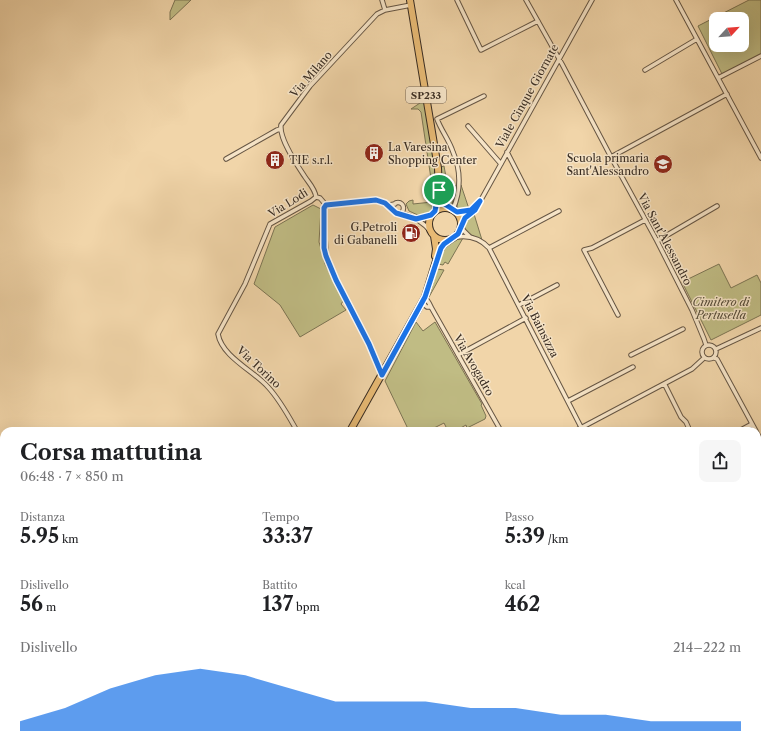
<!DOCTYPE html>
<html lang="it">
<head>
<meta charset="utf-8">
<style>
	:root { --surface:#fff; --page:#f6f6f6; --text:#202124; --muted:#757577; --accent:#1a73e8 }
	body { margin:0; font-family:"Libre Caslon Text",serif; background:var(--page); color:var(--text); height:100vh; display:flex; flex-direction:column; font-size:15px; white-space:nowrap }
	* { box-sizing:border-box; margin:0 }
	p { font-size:13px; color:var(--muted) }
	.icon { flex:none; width:22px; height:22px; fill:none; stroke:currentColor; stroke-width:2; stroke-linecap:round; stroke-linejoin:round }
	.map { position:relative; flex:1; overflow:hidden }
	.panel { position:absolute; left:0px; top:427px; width:761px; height:324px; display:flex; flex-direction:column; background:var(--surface); border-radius:12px 12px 0 0; box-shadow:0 4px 16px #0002 }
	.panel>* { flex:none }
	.needle { width:26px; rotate:64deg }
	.tools { position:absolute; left:709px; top:12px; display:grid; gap:8px }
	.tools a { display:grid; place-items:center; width:40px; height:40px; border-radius:8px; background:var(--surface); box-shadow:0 4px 16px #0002; font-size:20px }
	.pin { position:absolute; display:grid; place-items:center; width:34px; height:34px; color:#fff; margin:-17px; border:2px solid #fff; border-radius:50%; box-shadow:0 1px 4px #0007 }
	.round { display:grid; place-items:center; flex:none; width:42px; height:42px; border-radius:8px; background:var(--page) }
	.headline { display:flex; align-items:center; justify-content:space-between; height:68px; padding:0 20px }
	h1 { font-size:22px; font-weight:800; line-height:30px }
	.stats { display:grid; grid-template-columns:repeat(3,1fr); gap:6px; height:68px; padding:4px 20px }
	.stats div { display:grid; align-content:center }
	.stats b { font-size:20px; font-weight:800 }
	.stats small { font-size:11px; font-weight:400 }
	.stats p { font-size:11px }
	.chart { height:112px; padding:8px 20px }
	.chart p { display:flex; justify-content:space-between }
	.chart svg { width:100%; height:72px; margin-top:4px; fill:var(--accent); opacity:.7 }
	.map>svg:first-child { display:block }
	.green { fill:#c0bc84; stroke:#7c7453; fill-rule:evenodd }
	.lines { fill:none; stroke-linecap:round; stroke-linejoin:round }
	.minor-casing { stroke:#665644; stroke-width:5.5 }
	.primary-casing { stroke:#382c22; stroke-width:8 }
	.minor { stroke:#f6e4c7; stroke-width:3.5 }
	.primary { stroke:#e8ba74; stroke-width:6 }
	.route-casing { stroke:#fff; stroke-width:8 }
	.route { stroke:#1a73e8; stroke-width:5 }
	.labels { text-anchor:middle; stroke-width:3; stroke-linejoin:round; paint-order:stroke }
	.shield { fill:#f6e4c7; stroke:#716354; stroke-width:1 }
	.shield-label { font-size:10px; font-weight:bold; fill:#382c22 }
	.street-label { font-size:11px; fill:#382c22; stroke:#f6e4c7 }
	.poi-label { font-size:11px; fill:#382c22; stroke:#f6e4c7; text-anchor:start }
	.park-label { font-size:11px; font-style:italic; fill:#534936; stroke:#f6e4c7 }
</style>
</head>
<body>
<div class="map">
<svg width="761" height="751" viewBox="0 0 761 751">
	<rect width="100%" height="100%" fill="#f1d5a9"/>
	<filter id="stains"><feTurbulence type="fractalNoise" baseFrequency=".005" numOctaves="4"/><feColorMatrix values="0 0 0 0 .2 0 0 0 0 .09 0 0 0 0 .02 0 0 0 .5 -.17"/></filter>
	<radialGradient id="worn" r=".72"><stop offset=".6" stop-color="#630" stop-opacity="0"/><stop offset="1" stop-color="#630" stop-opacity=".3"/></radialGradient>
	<path class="green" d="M 175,0 L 191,0 L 170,20 L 170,12 Z
		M 749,0 L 761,0 L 761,55 L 722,74 L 698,26 ZM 716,19 L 742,19 L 742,45 L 716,45 Z
		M 423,97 C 427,119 443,193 431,211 C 428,215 424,215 420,216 L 409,211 L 406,204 L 409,201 L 413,200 L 413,204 L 432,202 L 433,192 L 421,112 L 418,109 L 411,109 L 420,103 Z
		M 444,166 L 448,188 L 458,185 L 452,204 L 450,205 C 438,200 441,178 441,167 Z
		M 461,185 L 469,209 L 465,210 L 458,209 L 457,206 Z
		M 313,205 L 321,209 L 319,242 L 322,252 L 325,264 L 344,300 L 341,304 L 346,310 L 300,337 L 280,305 L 254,284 L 275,227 Z
		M 472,214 L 474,214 L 482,240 C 472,235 462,233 465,220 Z
		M 463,238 L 448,264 L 445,262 L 443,265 L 438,264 C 442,251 448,240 463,238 Z
		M 719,264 L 731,288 L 757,275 L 761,283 L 761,315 L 711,340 L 682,282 Z
		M 437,269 L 444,270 L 429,297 Z
		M 416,322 L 423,331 L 435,322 L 482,404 L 481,405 L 486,416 L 485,419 L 467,428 L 466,425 L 455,431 L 448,431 L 444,423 L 428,431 L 409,431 L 385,381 Z
		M 761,737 L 761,751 L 741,751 L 742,747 L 757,747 L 757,738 Z"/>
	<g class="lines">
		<defs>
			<path id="minor" d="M 382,0 L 385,10
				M 457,0 L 481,50 L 538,21
				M 526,0 L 562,64 L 611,157 L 657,241 L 692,310 L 704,339 L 706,345
				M 676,0 L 761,158
				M 645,70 L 697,39
				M 718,78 L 761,56
				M 468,126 L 501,164
				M 507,152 L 528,193
				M 611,157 L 727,94
				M 226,159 L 277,130 L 280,129
				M 316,197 C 315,189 309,183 305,177 C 297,165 279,139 281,125 L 310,86 L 377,14 L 385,10 L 411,5
				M 316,197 L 320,198 L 326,205 L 376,200 L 389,205 L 395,204
				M392.5 208a5.5 5.5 0 1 1 11 0a5.5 5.5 0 1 1-11 0Z
				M 326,205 L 324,214 L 326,256 L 336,280 L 369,344 L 381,374
				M 453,209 C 461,191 461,170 453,152 C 449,140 441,130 437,119 L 484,96
				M 457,212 L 468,211 L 476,205
				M 400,213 C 412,216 423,221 431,232
				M 416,219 L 431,215
				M 462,223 L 465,218 L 477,207 L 592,0
				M 461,228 L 470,237
				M 456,237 C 469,235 481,239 489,248 L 583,431
				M 657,241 L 717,206
				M 489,248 L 559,211
				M 422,303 L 427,307 L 431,307 L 429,303 L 425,297
				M 519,305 L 557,285
				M 431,307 L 501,431
				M 618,315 L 584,250 L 592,248 L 645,220
				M702 352a7 7 0 1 1 14 0a7 7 0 1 1-14 0Z
				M 716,349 L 761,328
				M 458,355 L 526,318
				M 631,355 L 683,329
				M 714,358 L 717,359 L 756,431
				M 665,385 L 681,417 L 686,422 L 690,431
				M 568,401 L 633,367
				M 297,431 C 288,415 280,400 268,387 C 254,371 222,357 218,334 L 245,284 L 270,224 L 311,201 L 316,197
				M 575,431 L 692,369 L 704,358
				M 739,431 L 752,424
				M 757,433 L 761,441
				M 757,616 L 761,613
				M 0,689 L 4,693
				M 0,734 L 4,725
				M 757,736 L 761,734
				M 50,747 L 53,751
				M 268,747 L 270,751
				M 313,747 L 316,751
				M 368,747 L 370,751
				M 463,747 L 465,751
				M 658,747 L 659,751
				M 738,747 L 739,751
				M 131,751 L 134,747
				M 436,751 L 448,747"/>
			<path id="primary" d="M 410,0 L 438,168 L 439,190 L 435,211
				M429 224a16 16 0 1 1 32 0a16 16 0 1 1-32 0Z
				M 434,236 L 436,249 L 435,256
				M 350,431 L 425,297 L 439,251 L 444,244 L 450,240
				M 172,751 L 174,747"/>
		</defs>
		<use href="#minor" class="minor-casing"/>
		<use href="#primary" class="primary-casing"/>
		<use href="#minor" class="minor"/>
		<use href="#primary" class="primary"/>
	</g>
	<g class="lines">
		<defs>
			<path id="route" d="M 439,190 L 443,203 L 457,212 L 471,210 L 480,201 L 475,210 L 465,218 L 458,234 L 444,244 L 441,248 L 425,297 L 382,375 L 369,344 L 336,280 L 326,256 L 324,248 L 324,208 L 326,205 L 376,200 L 385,203 L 396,213 L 416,219 L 431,215 L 435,211 Z"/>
		</defs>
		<use href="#route" class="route-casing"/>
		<use href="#route" class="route"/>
	</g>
	<defs>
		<symbol id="building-disc" viewBox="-11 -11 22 22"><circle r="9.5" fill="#8f2418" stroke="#f6e4c7"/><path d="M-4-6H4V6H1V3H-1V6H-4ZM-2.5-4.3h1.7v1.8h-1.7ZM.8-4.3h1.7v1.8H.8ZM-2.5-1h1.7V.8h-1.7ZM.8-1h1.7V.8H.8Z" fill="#fff"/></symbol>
		<symbol id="school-disc" viewBox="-11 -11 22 22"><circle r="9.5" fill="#8f2418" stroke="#f6e4c7"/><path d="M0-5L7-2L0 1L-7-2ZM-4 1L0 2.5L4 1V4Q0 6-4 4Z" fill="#fff"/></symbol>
		<symbol id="fuel-disc" viewBox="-11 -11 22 22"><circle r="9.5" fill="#8f2418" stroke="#f6e4c7"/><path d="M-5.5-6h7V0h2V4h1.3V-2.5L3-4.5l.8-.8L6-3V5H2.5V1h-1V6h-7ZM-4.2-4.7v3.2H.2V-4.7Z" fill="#fff"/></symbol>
	</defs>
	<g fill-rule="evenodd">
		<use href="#building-disc" x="363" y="142" width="22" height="22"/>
		<use href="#building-disc" x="264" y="149" width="22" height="22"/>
		<use href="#school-disc" x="652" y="153" width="22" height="22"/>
		<use href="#fuel-disc" x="400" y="222" width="22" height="22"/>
	</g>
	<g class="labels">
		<rect class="shield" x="406" y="87" width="40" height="16" rx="3"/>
		<g class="shield-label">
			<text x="426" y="99">SP233</text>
		</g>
		<g class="street-label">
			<text transform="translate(311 74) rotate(-49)" y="4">Via Milano</text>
			<text transform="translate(527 96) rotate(-61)" y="4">Viale Cinque Giornate</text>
			<text transform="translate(288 203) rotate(-32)" y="4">Via Lodi</text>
			<text transform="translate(665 239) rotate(62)" y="4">Via Sant'Alessandro</text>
			<text transform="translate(540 326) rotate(63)" y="4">Via Bainsizza</text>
			<text transform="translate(474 365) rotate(60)" y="4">Via Avogadro</text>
			<text transform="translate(259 367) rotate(43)" y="4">Via Torino</text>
		</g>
		<g class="poi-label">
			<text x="388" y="151">La Varesina<tspan x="388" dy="13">Shopping Center</tspan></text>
			<text x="649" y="162" text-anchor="end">Scuola primaria<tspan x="649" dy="13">Sant'Alessandro</tspan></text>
			<text x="289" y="164">TIE s.r.l.</text>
			<text x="397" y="231" text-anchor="end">G.Petroli<tspan x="397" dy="13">di Gabanelli</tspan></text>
		</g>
		<g class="park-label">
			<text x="721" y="306">Cimitero di<tspan x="721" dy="13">Pertusella</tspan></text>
		</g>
	</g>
	<rect width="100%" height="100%" filter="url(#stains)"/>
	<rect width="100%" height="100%" fill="url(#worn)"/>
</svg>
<div class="tools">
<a><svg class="needle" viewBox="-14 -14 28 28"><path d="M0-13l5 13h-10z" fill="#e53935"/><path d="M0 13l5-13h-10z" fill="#757577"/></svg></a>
</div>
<div class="pin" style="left:439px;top:190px;background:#1e9e55"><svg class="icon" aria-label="arrive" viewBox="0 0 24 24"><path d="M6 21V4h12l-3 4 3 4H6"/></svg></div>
<section class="panel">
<div class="headline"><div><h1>Corsa mattutina</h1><p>06:48 · 7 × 850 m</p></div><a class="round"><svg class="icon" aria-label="share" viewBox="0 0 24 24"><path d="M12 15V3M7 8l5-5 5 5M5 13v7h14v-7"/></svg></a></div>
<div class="stats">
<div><p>Distanza</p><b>5.95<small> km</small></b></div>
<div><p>Tempo</p><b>33:37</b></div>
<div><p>Passo</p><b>5:39<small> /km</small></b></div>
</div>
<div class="stats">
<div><p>Dislivello</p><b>56<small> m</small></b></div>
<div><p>Battito</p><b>137<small> bpm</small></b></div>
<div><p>kcal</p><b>462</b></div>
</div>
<div class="chart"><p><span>Dislivello</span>214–222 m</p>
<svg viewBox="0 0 160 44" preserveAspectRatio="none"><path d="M0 44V38L10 30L20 18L30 10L40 6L50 10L60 18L70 26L80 26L90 26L100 30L110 30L120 34L130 34L140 38L150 38L160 38V44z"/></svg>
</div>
</section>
</div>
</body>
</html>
